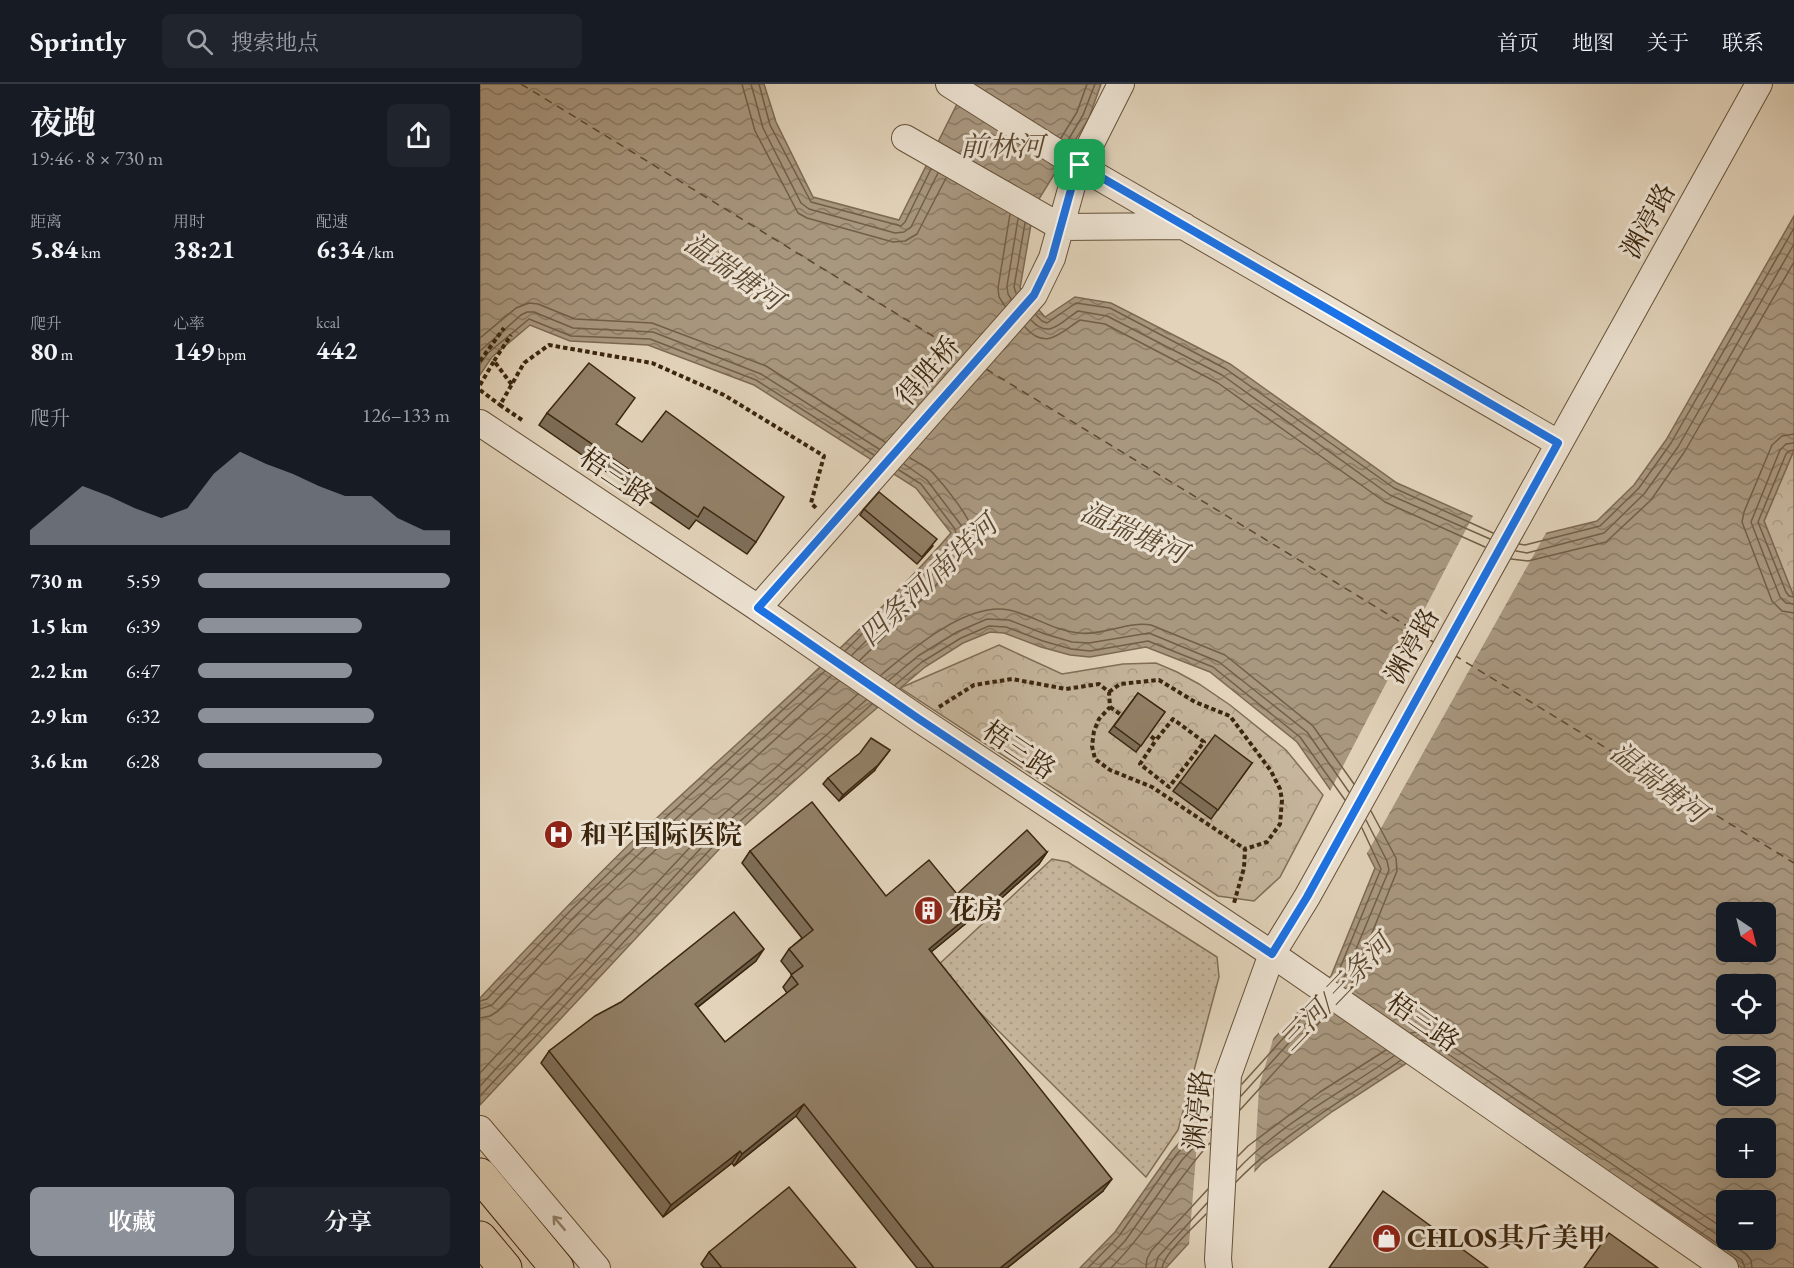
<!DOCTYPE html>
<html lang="zh">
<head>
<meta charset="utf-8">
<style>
	:root { --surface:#171b24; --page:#20242c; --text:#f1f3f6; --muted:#9ea1a6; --line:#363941; --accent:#8c9099 }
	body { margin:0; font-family:"EB Garamond","Noto Serif SC",serif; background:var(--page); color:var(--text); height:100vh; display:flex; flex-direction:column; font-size:22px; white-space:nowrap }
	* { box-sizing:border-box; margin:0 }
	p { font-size:20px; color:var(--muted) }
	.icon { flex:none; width:33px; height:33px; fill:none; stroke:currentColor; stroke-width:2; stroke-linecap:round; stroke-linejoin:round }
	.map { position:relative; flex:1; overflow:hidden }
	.drawer { display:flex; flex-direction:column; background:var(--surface); width:480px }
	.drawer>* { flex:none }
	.needle { width:39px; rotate:145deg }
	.fabs { position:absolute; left:1236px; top:818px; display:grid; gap:12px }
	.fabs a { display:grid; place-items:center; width:60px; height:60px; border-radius:9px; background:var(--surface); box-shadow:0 6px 24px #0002; font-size:30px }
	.pin { position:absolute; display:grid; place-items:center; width:51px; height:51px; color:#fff; margin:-26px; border-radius:12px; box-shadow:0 3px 9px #0006 }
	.round { display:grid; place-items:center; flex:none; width:63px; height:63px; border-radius:9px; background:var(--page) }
	.summary { display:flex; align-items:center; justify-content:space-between; height:102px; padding:0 30px }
	h1 { font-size:33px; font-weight:700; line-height:45px }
	.metrics { display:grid; grid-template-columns:repeat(3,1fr); gap:9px; height:102px; padding:6px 30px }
	.metrics div { display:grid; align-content:center }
	.metrics b { font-size:26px; font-weight:700 }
	.metrics small { font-size:16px; font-weight:400 }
	.metrics p { font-size:16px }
	.chart { height:168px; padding:12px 30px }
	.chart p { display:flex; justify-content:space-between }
	.chart svg { width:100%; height:108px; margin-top:6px; fill:var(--accent); opacity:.7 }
	.cta { display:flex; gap:12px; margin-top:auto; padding:12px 30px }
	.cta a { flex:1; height:69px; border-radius:9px; background:var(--accent); color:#fff; font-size:24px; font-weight:700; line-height:69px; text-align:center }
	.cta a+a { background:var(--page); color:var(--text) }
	ul { padding:0 30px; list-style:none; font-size:20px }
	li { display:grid; grid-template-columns:96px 72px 1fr; align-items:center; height:45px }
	li i { height:15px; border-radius:8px; background:var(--accent) }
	header { display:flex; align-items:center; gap:36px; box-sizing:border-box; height:84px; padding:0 30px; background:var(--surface); border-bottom:2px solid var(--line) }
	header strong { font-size:28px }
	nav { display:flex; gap:33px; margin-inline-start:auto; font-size:21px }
	.search { width:420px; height:54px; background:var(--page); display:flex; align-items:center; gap:15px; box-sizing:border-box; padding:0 21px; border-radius:9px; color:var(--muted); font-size:22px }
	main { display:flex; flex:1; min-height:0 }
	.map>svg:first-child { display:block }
	.grass { fill:url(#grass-dots); stroke:#806e56; stroke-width:1.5 }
	.park { fill:url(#park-crowns); stroke:#806e56; stroke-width:1.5 }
	.water { fill:url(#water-waves); stroke:#7d6a52; stroke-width:1.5; fill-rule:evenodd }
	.pier { fill:#e2d3ba }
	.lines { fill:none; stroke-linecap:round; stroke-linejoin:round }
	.shore { stroke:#725f47; stroke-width:1.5 }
	.ferry { stroke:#5c4830; stroke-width:1.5; stroke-dasharray:8 6; stroke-linecap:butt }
	.minor-casing { stroke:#655139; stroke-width:28 }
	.highway-casing { stroke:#3b260e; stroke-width:35 }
	.path { stroke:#3b260e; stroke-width:4; stroke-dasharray:4.5 3; stroke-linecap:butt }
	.minor { stroke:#ece2d2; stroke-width:26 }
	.highway { stroke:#e2d3ba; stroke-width:33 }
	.wall { fill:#7e6e59; stroke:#3b260e; stroke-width:1.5 }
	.shaded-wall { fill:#665a48; stroke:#3b260e; stroke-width:1.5 }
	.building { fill:#928067; stroke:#3b260e; stroke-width:1.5 }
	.oneway { stroke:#948470 }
	.route-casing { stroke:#fff; stroke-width:12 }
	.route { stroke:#1a73e8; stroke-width:8 }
	.labels { text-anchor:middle; stroke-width:6; stroke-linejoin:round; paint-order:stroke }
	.street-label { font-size:27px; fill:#3b260e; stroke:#ece2d2 }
	.poi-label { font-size:27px; font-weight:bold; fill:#3b260e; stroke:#ece2d2; text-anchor:start }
	.water-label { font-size:28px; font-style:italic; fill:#5c4830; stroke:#ece2d2 }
</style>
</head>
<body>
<header>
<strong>Sprintly</strong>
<div class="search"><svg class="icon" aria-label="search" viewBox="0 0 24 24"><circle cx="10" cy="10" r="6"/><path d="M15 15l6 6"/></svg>搜索地点</div>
<nav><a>首页</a><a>地图</a><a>关于</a><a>联系</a></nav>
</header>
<main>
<section class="drawer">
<div class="summary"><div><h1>夜跑</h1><p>19:46 · 8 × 730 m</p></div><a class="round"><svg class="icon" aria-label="share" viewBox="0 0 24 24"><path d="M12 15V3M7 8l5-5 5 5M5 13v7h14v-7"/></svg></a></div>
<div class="metrics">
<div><p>距离</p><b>5.84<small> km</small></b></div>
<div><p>用时</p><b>38:21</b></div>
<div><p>配速</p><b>6:34<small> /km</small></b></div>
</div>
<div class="metrics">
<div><p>爬升</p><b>80<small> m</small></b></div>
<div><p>心率</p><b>149<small> bpm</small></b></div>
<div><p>kcal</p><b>442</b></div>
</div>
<div class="chart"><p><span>爬升</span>126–133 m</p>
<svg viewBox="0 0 160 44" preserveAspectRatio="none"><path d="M0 44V38L10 29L20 20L30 24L40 29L50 33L60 29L70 15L80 6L90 11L100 15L110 20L120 24L130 24L140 33L150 38L160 38V44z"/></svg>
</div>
<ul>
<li><b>730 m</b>5:59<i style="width:100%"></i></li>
<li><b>1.5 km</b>6:39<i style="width:65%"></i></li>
<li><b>2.2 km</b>6:47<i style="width:61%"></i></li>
<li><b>2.9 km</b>6:32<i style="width:70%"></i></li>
<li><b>3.6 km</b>6:28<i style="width:73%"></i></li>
</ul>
<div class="cta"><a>收藏</a><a>分享</a></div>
</section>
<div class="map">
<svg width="1314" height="1184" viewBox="0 0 1314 1184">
	<defs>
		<pattern id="grass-dots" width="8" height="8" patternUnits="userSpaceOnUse" patternTransform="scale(1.5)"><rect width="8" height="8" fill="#c6b69d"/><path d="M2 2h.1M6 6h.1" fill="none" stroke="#ab9c86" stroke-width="1.8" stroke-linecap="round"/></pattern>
		<pattern id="park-crowns" width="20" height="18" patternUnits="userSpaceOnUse" patternTransform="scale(1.5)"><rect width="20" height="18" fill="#c6b69d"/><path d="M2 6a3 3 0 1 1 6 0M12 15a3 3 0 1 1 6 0" fill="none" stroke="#ab9c86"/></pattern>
		<pattern id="water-waves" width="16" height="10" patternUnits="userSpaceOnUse" patternTransform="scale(1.5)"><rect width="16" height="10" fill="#a99880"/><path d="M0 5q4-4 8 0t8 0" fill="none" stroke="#8b7c67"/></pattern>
	</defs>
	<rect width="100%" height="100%" fill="#e2d3ba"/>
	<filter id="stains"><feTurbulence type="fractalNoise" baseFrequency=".00333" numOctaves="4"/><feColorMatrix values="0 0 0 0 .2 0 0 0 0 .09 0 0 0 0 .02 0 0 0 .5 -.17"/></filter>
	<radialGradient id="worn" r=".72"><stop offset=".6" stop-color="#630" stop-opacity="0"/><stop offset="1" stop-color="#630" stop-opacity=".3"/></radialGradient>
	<path class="grass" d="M 572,775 L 588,778 L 737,873 L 739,893 L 698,1046 L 666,1093 L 455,884 Z"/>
	<path class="park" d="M 1314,366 L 1314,513 L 1284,437 Z
		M 519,561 L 582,590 L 643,580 L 676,579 L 697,588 L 719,600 L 750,621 L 806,666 L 843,711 L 800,793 L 774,817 L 738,812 L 420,604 Z"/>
	<path class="water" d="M 0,0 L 284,0 L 296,38 L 333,113 L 419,136 L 487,0 L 621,0 L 609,34 L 554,123 L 540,204 L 565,233 L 595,213 L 631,219 L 750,280 L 917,399 L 1043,455 L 1117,437 L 1154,401 L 1186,356 L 1314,132 L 1314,366 L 1284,437 L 1314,513 L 1314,1184 L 1262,1184 L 942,969 L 853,1027 L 781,1080 L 686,1184 L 600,1184 L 635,1148 L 692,1067 L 851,892 L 895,784 L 868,731 L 817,658 L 730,588 L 666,563 L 610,573 L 590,571 L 561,563 L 524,549 L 510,548 L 483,559 L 445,583 L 363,653 L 243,761 L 0,1021 L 0,914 C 59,851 118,789 181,730 C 279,638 382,551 471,449 L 436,404 L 274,301 L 168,261 L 90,257 L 50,241 L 12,273 L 0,291 ZM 1246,828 L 1286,828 L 1286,867 L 1246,867 ZM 1246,900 L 1286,900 L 1286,939 L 1246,939 ZM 1246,972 L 1286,972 L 1286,1011 L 1246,1011 ZM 1246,1044 L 1286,1044 L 1286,1083 L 1246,1083 ZM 1246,1116 L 1286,1116 L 1286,1155 L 1246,1155 Z"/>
	<path class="pier" d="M 994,430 L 1044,452 L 1067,447 L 886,771 L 866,733 L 849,709 Z
		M 794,952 L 779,1003 L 774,1093 L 709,1161 L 719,1033 Z"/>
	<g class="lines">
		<path class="shore" d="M 262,0 L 275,47 L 318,129 L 327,134 L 413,158 L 425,157 L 437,150 L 466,94
			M 271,0 L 283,44 L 321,119 L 329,125 L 415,149 L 424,148 L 431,143 L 458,89
			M 279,0 L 290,41 L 331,118 L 421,142 L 425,138 L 451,85
			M 581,54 L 597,28 L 607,0
			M 587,58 L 603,31 L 615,0
			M 536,209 L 534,203 L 545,139
			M 531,215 L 528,210 L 527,202 L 538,135
			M 525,222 L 519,213 L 518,204 L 530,130
			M 556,231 L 562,237 L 567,239 L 596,219 L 630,224 L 746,285 L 914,404 L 1013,449
			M 551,236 C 569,256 581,238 598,227 L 627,232 L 742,291 L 910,411 L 1010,455
			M 545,243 C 566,267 580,249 600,236 L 625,240 L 738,299 L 905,418 L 1005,463
			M 0,254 L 36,224 L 49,219 L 58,220 L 95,235 L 172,239 L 286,282 L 405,358
			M 0,267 L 41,231 L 47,228 L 54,228 L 93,244 L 173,248 L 281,290 L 399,365
			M 0,280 L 8,269 L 49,235 L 91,252 L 170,255 L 276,296 L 394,371
			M 1314,350 L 1302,352 L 1292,361 L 1264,428 L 1262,438 L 1292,517 L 1302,527 L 1314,529
			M 1314,359 L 1306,360 L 1300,366 L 1271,438 L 1300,513 L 1306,519 L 1314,520
			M 1314,366 L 1309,367 L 1306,370 L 1278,438 L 1306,508 L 1309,512 L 1314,513
			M 1039,460 L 1045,461 L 1120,442 L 1159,404 L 1191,359 L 1314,144
			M 1036,467 L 1047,469 L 1124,449 L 1164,410 L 1198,363 L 1314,160
			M 1031,475 L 1048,477 L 1126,458 L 1171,416 L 1205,367 L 1314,178
			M 365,567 L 448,485 L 476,451 L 475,445 L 441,400 L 419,386
			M 372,571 L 453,490 L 483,453 L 481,441 L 447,396 L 424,380
			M 379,577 C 399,557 492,472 493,450 C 493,436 463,400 453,389 C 447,383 437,378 430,374
			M 401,591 C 431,566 486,518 529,526 C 553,531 574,547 599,549 C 623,552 648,537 671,541 L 745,571 L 833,642 L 874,700
			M 408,597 L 438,572 L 477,548 L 507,535 L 529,536 L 565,550 L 592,558 L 609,559 L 669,549 L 739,578 L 827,648 L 869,708
			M 415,601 L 442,578 L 481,554 L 509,542 L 526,543 L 563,557 L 591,565 L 610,567 L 668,557 L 733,583 L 820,653 L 865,716
			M 855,896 L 901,785 L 882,744
			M 861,901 L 909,786 L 907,777 L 886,736
			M 869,906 L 917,787 L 916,774 L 891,727
			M 0,917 L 7,915 L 90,827 L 185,734 L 345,587
			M 0,925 L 12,921 L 95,832 L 190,740 L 351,592
			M 0,934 L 10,932 L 18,927 L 101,838 L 196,746 L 359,597
			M 931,949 L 943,947 L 954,950 L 1246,1146
			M 941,956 L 950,958 L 1266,1170 L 1271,1176 L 1272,1184
			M 0,989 L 227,745 L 378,610
			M 762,1000 L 836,918
			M 0,1002 L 233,751 L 386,616
			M 0,1012 L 239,756 L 392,620
			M 761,1012 L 842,922
			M 760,1026 L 850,927
			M 758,1072 L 768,1062 L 840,1008 L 906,966
			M 757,1086 C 801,1039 861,1009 914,972
			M 756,1098 C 804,1048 865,1016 921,976
			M 1171,1115 L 1262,1176 L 1265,1184
			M 608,1184 L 639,1152 L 696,1071 L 731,1033
			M 619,1184 L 645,1157 L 702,1076 L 731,1045
			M 631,1184 C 669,1146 694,1098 730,1059
			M 666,1184 L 667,1175 L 671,1167 L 728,1105
			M 675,1184 L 678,1173 L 727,1119
			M 682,1184 C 684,1169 715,1142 726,1130"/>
		<path class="ferry" d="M 41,0 L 484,271
			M 506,285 L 955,559
			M 974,571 L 1314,779"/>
		<defs>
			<path id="minor" d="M 469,0 L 591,77 L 1078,359
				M 425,54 L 581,143 L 704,142
				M 0,339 L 278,524 L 439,635 L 792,870 L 1245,1184
				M 278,524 L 554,211 L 572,174 L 595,91 L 641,0
				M 0,1045 L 117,1184
				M 739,1184 L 738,1175 L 748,991 L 792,870 L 827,813 L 1279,0"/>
			<path id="highway" d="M 0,1091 L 77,1184
				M 0,1154 L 25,1184"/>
		</defs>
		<use href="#minor" class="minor-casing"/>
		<use href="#highway" class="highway-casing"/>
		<path class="path" d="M 0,277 L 24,244
			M 14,277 L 31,251
			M 0,301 L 14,277 L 32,301
			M 0,306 L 20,321
			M 42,336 L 20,321 L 44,279 L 69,261 L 172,279 L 244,311 L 344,372 L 331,419 L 337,425
			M 629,608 L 640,600 L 679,596 L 715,618 L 750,632 L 791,687 L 800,705 L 802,716 L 800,740 L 787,758 L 765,765
			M 459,623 L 494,601 L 532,595 L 586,605 L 619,600 L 629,608 L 630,623 L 619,635 L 614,647 L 612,662 L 615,675 L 630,686 L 672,703 L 765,765 L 764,784 L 754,819
			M 630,623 L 644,633
			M 665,648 L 676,656 L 693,635 L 724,658 L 689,703 L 660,680 L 676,656"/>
		<use href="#minor" class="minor"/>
		<use href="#highway" class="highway"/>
	</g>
	<path class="wall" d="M 67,329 L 136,340 L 276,458 L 267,470 L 216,436 L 209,445 L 59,341 Z
		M 384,425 L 453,462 L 437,480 L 380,431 Z
		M 658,609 L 685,628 L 656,668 L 629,648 Z
		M 772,679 L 731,735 L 693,707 L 700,698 Z
		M 394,687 L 359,717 L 343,700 L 348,694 Z
		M 270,767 L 406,812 L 477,810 L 567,768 L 559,780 L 504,830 L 501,827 L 451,868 L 623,1107 L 527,1184 L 437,1184 L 316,1032 L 254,1082 L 252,1079 L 183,1133 L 61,979 L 69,967 L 276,877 L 217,924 L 245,958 L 307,909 L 303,903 L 312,891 L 301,877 L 309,865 L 322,854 L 262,779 Z
		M 229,1168 L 376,1184 L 224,1184 L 221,1180 Z"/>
	<path class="shaded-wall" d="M 410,666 L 394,687 L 359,717 L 363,711 Z
		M 567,768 L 559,780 L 504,830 L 512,818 Z
		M 509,815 L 501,827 L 440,877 L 449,865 Z
		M 284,865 L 276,877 L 206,932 L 215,920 Z
		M 324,1020 L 316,1032 L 254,1082 L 262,1070 Z
		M 260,1067 L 252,1079 L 183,1133 L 191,1121 Z
		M 632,1095 L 623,1107 L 527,1184 L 520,1184 Z"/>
	<path class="building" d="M 109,279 L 155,314 L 136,340 L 162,358 L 186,327 L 304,413 L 276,458 L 224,423 L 218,433 L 67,329 Z
		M 399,408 L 457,455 L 442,473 L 384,425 Z
		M 658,609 L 685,628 L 661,662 L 634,642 Z
		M 735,651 L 772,679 L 738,726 L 700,698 Z
		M 391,654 L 410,666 L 398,681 L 363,711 L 348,694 L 380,669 Z
		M 332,718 L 406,812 L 449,776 L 477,810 L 547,746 L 567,768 L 512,818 L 509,815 L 449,865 L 632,1095 L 520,1184 L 454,1184 L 324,1020 L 262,1070 L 260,1067 L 191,1121 L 69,967 L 115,932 L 141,918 L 254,828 L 284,865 L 215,920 L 245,958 L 318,900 L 311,891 L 323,882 L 309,865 L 333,846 L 270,767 Z
		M 309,1103 L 376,1184 L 242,1184 L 229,1168 Z
		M 903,1107 L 1008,1184 L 849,1184 Z
		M 1129,1149 L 1178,1184 L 1104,1184 Z"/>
	<defs><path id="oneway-shaft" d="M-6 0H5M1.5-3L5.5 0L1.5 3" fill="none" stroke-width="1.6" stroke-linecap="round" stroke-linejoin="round" transform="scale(1.5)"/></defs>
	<use class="oneway" href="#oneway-shaft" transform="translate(79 1139) rotate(-130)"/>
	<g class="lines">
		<defs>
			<path id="route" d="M 600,81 L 1078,359 L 827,813 L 792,870 L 439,635 L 278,524 L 554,211 L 572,174 L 595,91 Z"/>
		</defs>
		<use href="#route" class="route-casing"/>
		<use href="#route" class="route"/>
	</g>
	<defs>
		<symbol id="hospital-disc" viewBox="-11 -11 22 22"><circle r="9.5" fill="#8f2418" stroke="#ece2d2"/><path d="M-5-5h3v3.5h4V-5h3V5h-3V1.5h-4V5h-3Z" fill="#fff"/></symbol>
		<symbol id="building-disc" viewBox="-11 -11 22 22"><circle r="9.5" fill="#8f2418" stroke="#ece2d2"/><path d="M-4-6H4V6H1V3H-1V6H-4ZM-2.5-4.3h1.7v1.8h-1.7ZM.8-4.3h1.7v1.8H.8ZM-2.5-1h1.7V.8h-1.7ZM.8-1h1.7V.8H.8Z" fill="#fff"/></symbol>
		<symbol id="shop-disc" viewBox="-11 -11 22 22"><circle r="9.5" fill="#8f2418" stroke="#ece2d2"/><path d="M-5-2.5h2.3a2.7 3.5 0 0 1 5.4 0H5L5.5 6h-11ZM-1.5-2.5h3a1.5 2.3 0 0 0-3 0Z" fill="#fff"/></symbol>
	</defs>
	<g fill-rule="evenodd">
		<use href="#hospital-disc" x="62" y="734" width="33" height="33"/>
		<use href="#building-disc" x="432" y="810" width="33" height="33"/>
		<use href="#shop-disc" x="890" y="1138" width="33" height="33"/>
	</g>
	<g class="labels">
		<g class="street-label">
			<text transform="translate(1168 137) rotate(-61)" y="9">渊渟路</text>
			<text transform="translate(448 287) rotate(-49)" y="9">得胜桥</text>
			<text transform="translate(136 393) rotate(34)" y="9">梧三路</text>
			<text transform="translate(932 562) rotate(-61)" y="9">渊渟路</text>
			<text transform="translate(539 666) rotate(34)" y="9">梧三路</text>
			<text transform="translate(943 938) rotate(35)" y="9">梧三路</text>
			<text transform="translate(718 1026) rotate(-84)" y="9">渊渟路</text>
		</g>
		<g class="poi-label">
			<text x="100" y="760">和平国际医院</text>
			<text x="469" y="835">花房</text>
			<text x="927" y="1163">CHLOS其斤美甲</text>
		</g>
		<g class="water-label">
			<text x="522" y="72">前林河</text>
			<text transform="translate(254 187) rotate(35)" y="10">温瑞塘河</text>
			<text transform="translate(654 448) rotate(24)" y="10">温瑞塘河</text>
			<text transform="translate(448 496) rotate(-43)" y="10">四条河/南垟河</text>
			<text transform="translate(1179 698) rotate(38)" y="10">温瑞塘河</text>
			<text transform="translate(855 908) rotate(-46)" y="10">三河/三条河</text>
		</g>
	</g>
	<rect width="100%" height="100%" filter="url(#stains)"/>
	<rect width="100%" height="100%" fill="url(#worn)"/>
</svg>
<div class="fabs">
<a><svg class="needle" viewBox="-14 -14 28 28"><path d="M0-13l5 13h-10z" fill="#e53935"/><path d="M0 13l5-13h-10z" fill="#9ea1a6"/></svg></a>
<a><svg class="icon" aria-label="locate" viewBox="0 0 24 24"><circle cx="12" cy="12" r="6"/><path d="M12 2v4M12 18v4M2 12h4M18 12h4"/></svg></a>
<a><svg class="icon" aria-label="layers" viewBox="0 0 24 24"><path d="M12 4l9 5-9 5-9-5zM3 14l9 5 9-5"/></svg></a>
<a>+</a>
<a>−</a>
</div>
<div class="pin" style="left:600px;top:81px;background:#1e9e55"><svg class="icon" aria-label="arrive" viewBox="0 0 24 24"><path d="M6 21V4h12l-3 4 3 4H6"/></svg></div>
</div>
</main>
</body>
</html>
